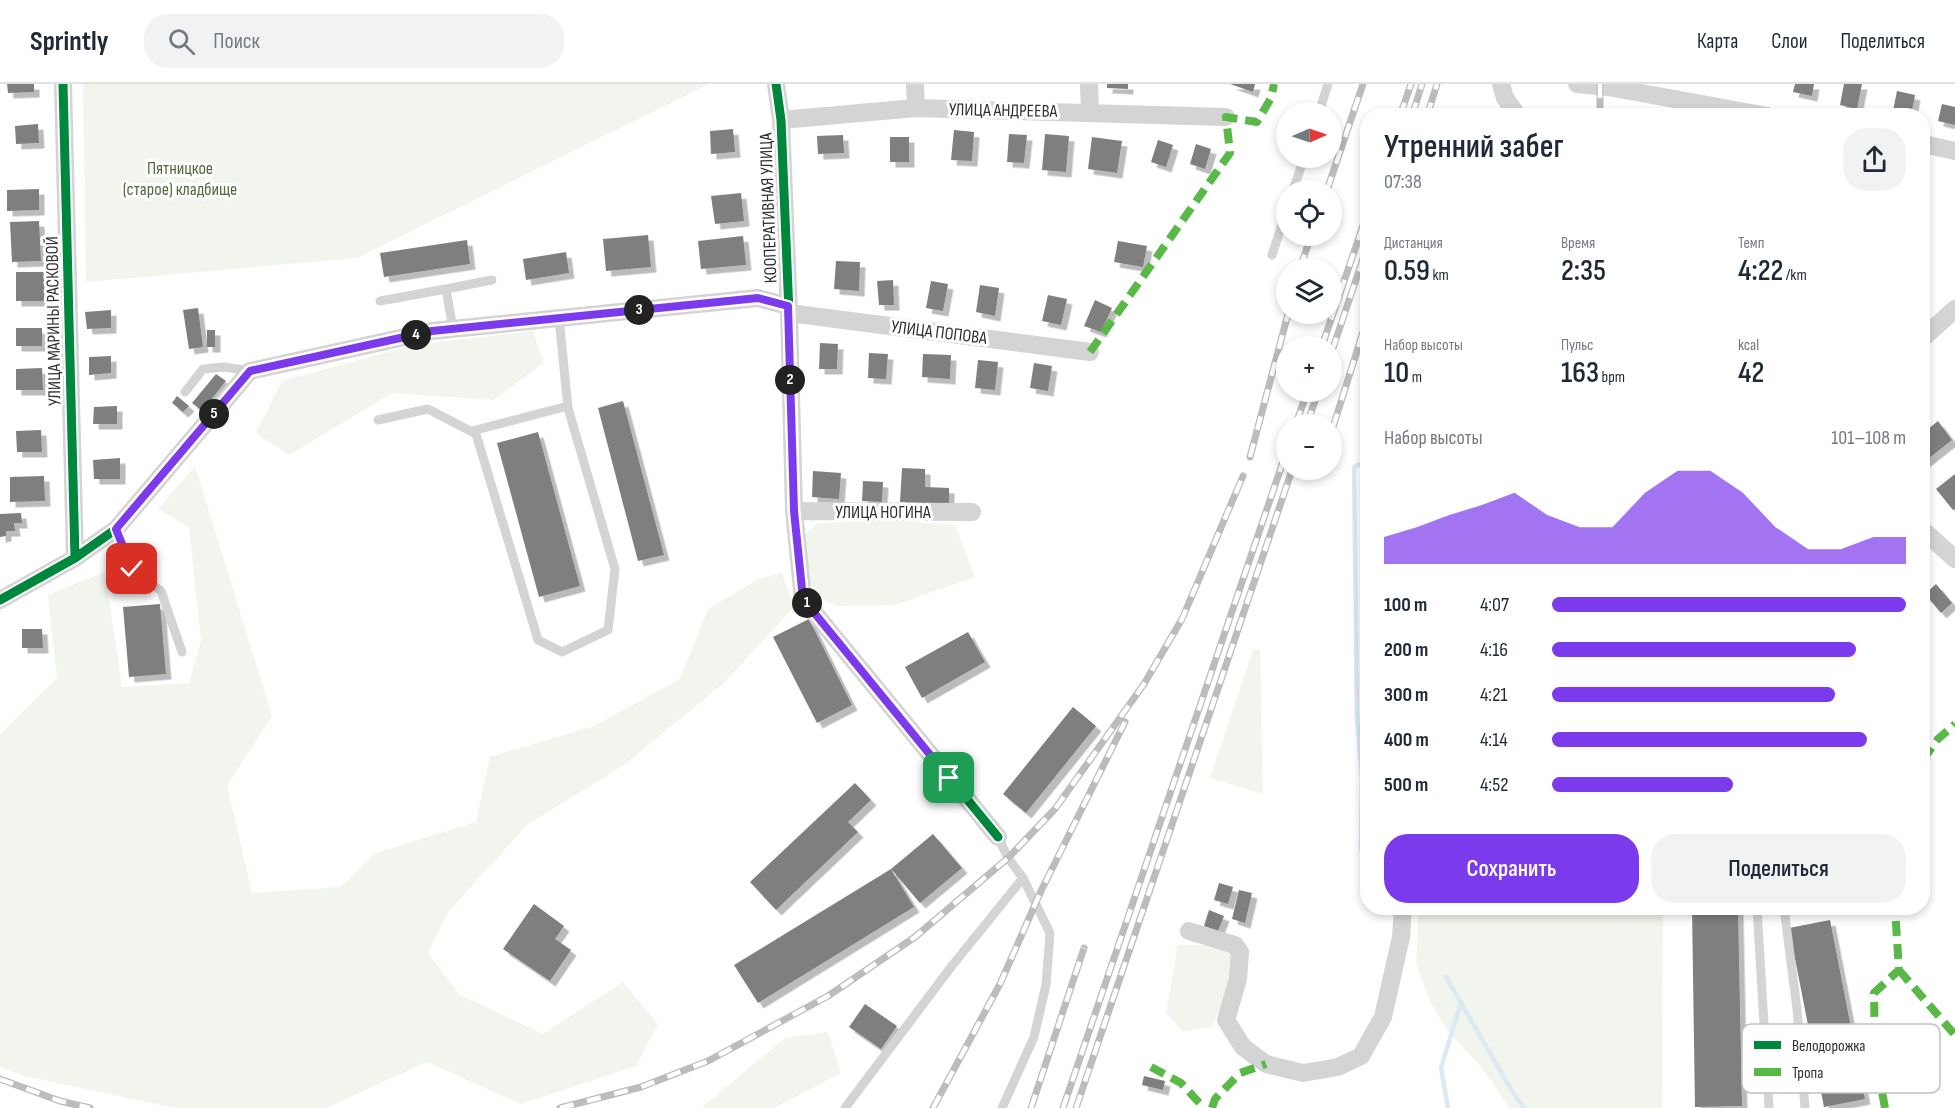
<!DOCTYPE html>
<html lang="ru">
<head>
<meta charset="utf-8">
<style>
	:root { --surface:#fff; --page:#f2f2f3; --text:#1f2937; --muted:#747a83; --line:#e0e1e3; --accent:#7c3aed }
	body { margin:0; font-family:"Sofia Sans Condensed",sans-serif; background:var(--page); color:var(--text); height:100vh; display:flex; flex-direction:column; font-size:22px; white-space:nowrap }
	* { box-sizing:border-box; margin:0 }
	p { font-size:20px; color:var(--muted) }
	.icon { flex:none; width:33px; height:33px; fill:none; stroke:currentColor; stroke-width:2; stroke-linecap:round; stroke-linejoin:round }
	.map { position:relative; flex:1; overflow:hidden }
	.drawer { position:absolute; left:1360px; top:24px; width:570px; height:807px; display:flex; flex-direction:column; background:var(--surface); border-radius:24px; box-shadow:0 3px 9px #0003 }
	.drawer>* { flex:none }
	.needle { width:39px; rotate:88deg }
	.tools { position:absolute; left:1276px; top:18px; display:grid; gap:12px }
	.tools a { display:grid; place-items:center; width:66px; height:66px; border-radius:50%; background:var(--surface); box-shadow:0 3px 9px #0003; font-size:30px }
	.pin { position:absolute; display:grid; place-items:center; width:51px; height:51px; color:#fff; margin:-26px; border-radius:12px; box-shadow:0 3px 9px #0006 }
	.km { position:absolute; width:30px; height:30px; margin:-15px; border-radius:50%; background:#222; color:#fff; font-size:16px; line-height:30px; text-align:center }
	.round { display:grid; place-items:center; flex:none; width:63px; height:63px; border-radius:24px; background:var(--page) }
	.summary { display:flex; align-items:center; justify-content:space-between; height:102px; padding:0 24px }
	h1 { font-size:33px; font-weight:600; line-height:45px }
	.stats { display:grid; grid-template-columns:repeat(3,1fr); gap:9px; height:102px; padding:6px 24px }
	.stats div { display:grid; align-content:center }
	.stats b { font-size:30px; font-weight:600 }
	.stats small { font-size:16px; font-weight:400 }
	.stats p { font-size:16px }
	.chart { height:168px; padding:12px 24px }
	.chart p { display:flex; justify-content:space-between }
	.chart svg { width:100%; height:108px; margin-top:6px; fill:var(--accent); opacity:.7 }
	.cta { display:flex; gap:12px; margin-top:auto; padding:12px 24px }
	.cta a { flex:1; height:69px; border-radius:24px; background:var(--accent); color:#fff; font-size:24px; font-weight:600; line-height:69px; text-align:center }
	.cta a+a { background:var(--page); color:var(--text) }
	ul { padding:0 24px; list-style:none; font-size:20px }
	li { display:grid; grid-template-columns:96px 72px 1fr; align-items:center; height:45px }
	li i { height:15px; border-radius:8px; background:var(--accent) }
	header { display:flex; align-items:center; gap:36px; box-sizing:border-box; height:84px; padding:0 30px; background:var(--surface); border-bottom:2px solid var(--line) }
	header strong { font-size:28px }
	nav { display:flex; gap:33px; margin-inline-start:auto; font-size:21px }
	.search { width:420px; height:54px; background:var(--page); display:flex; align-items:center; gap:15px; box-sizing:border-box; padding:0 21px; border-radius:24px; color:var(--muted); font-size:22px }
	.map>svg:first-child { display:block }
	.green { fill:#f1f5ed }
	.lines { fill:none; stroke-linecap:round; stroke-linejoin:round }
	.stream { stroke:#dbe9f2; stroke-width:4.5 }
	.building { fill:#7f7f7f; filter:url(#shadow) }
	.service { stroke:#d4d4d4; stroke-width:9 }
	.minor { stroke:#d4d4d4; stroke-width:18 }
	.rail-casing { stroke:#bcbcbc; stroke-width:7 }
	.rail { stroke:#fff; stroke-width:4.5; stroke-dasharray:14; stroke-linecap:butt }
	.quiet { stroke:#58b947; stroke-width:8; stroke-dasharray:15 8; stroke-linecap:butt }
	.cycleway-casing { stroke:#fff; stroke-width:13 }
	.cycleway { stroke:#00873e; stroke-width:9 }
	.route-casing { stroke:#fff; stroke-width:12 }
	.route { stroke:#7c3aed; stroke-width:8 }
	.labels { text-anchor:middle; stroke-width:6; stroke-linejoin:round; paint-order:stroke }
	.street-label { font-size:18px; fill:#303030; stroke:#fff }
	.park-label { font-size:18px; fill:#546c3e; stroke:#fff }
	.key { fill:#fff; stroke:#c1c1c1; stroke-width:1.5 }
	.key-label { font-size:16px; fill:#303030 }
</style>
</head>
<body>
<header>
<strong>Sprintly</strong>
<div class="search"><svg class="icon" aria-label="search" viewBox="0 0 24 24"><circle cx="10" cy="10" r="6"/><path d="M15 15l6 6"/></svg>Поиск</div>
<nav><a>Карта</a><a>Слои</a><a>Поделиться</a></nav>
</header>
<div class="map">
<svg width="1955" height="1024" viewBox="0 0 1955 1024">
	<defs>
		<filter id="shadow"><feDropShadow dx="5.5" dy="5.5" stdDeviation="0" flood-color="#0004"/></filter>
	</defs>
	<rect width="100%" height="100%" fill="#fff"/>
	<path class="green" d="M 83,0 L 709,0 L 357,174 L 86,198 Z
		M 533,247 L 544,279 L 493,316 L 392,309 L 289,371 L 256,349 L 282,297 L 413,261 Z
		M 195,382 L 272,632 L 227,701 L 252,809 L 340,803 L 376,769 L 476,738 L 490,673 L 594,642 L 680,595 L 708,525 L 759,495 L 782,489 L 794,523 L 726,597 L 624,681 L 527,741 L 448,828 L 428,869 L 460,911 L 543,950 L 623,898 L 658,940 L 636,982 L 521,1020 L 427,978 L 326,1024 L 175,1024 L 24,992 L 0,983 L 0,650 L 57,594 L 48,511 L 105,488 L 122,603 L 189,599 L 201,556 L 189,443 L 158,425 Z
		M 894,436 L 955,441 L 975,493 L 895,521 L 837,522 L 810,509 L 805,450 L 818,439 Z
		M 1253,566 L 1260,566 L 1263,710 L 1210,694 Z
		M 1419,824 L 1663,824 L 1662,1024 L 1510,1024 L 1482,984 L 1446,945 L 1431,919 L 1416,879 Z
		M 1178,861 L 1215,861 L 1234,869 L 1227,908 L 1212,943 L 1183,948 L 1166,929 Z
		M 828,948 L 841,989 L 774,1024 L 701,1024 L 785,954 Z"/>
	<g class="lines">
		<path class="stream" d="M 1368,377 L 1354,383 L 1357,633 L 1362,693 L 1361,762 L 1363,775 L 1368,782
			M 1446,893 L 1512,1007 L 1524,1024
			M 1448,1024 L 1441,984 L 1461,918"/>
	</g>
	<path class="building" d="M 7,0 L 34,0 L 34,8 L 8,9 Z
		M 1107,0 L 1128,0 L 1128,5 L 1107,4 Z
		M 1230,0 L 1255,0 L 1253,8 Z
		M 1795,0 L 1814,0 L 1812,12 L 1793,8 Z
		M 1844,0 L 1862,0 L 1857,25 L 1840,21 Z
		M 1897,7 L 1915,11 L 1911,32 L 1892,32 Z
		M 1942,20 L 1955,23 L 1955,41 L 1938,37 Z
		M 38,40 L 39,59 L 16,60 L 15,42 Z
		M 733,45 L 735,68 L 711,70 L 710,47 Z
		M 954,46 L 974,48 L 972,77 L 951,76 Z
		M 1009,50 L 1027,51 L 1024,79 L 1007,78 Z
		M 1045,50 L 1069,52 L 1066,88 L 1042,86 Z
		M 843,51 L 844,69 L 818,70 L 817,52 Z
		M 890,53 L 909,53 L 909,78 L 890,78 Z
		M 1092,53 L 1122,57 L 1117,89 L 1088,85 Z
		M 1158,56 L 1173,61 L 1166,83 L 1151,78 Z
		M 1196,60 L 1211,65 L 1205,85 L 1190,80 Z
		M 39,105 L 39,126 L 7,127 L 7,106 Z
		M 741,109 L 744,137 L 715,140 L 711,112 Z
		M 39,137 L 41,177 L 12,178 L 10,138 Z
		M 648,151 L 651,183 L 606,187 L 603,155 Z
		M 743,152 L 746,181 L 701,185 L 698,157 Z
		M 467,156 L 470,180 L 384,193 L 380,169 Z
		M 1118,157 L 1147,162 L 1143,183 L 1114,178 Z
		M 566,168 L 569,189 L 526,196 L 523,175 Z
		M 836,177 L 860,178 L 859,207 L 834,205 Z
		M 16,188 L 44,188 L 44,217 L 16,217 Z
		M 893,196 L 894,221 L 879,221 L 877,197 Z
		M 931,197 L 948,200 L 943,227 L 926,224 Z
		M 980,201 L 999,204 L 995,232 L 976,228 Z
		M 1048,211 L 1067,215 L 1061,241 L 1042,237 Z
		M 1095,216 L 1112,224 L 1101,248 L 1084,242 Z
		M 198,224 L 203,263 L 189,265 L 183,226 Z
		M 111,226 L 111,244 L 87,245 L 85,228 Z
		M 16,244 L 42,244 L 42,262 L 16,262 Z
		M 207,246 L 215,246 L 215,263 L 207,263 Z
		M 820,259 L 838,260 L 837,285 L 819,285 Z
		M 869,269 L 888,270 L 886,295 L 868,294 Z
		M 923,270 L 951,271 L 950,295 L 922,293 Z
		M 111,272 L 111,289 L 89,291 L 89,273 Z
		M 978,276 L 998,278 L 995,306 L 975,304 Z
		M 1034,279 L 1052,282 L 1048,307 L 1030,304 Z
		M 42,284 L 43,306 L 16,306 L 16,285 Z
		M 216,290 L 226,297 L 202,327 L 192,319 Z
		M 177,312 L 189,322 L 183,328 L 172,319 Z
		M 623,317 L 664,471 L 638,477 L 598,324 Z
		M 117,322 L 117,340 L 93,340 L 94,323 Z
		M 1938,337 L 1952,356 L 1923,379 L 1923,349 Z
		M 41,346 L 42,368 L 17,368 L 16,347 Z
		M 538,348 L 580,502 L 539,513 L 497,359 Z
		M 120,374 L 120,395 L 94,395 L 93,376 Z
		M 902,384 L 925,385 L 925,403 L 949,404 L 949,420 L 900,418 Z
		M 813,387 L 841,389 L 839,415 L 812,413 Z
		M 1955,390 L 1955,425 L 1953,426 L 1936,405 Z
		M 44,392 L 45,417 L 10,418 L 10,393 Z
		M 863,397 L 883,398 L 882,418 L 862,417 Z
		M 21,429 L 22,439 L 14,439 L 15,447 L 6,447 L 6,452 L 0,453 L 0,430 Z
		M 1936,500 L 1952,519 L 1941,529 L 1925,510 Z
		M 160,520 L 166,590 L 129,593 L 123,523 Z
		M 809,535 L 852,621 L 817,639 L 773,553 Z
		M 22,545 L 42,545 L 43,564 L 22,564 Z
		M 968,548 L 985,578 L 922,614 L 905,583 Z
		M 1073,623 L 1096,642 L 1026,729 L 1003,710 Z
		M 855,699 L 871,716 L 848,738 L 858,748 L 776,826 L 750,798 Z
		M 933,750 L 962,784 L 920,819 L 891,785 Z
		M 891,785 L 914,823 L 758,919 L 734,881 Z
		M 1219,799 L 1233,803 L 1228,820 L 1214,816 Z
		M 1239,806 L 1252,809 L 1245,839 L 1232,835 Z
		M 534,820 L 564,842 L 555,855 L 571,866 L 550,897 L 503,865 Z
		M 1692,824 L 1738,824 L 1742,1022 L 1695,1023 Z
		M 1209,826 L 1224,832 L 1218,847 L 1204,842 Z
		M 1830,836 L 1865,1015 L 1824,1023 L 1789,844 Z
		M 865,920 L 897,942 L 881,965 L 849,943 Z
		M 1144,992 L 1165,997 L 1163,1006 L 1142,1001 Z"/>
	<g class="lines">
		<path class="service" d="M 1319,28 L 1328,0
			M 1293,106 L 1304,74
			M 1272,171 L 1287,125
			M 446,205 L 492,196
			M 380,217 L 446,205 L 453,245
			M 185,308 L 203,285 L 224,283 L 250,287
			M 378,336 L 428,325 L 476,350 L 538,556 L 562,568 L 608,546 L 615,485 L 568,324 L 559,234
			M 472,347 L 568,322
			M 116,445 L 132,485 L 161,507 L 182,568
			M 998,753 L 1008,774 L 1023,794 L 1050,849 L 1046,901 L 1034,953 L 1002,1024
			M 1757,824 L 1769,1024
			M 1784,824 L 1797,925 L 1805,1024
			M 845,1024 L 951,883 L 1023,794"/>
		<path class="minor" d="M 63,0 L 75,474
			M 776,0 L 781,36 L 789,229 L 794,427 L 803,515 L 998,753
			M 915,0 L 916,24
			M 1089,0 L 1090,28
			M 1501,0 L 1505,14 L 1518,32
			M 1577,0 L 1608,3 L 1768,32
			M 781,36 L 916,24 L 1226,33
			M 1923,60 L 1955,67
			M 789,229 L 1090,268
			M 1923,254 L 1955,225
			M 794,427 L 972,428
			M 1923,446 L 1955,475
			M 0,516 L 75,474 L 116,445 L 250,287 L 432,247 L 758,214 L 788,222
			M 1189,847 L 1235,861 L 1240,868 L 1238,895 L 1226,936 L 1243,963 L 1266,980 L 1303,989 L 1338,983 L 1361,972 L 1383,933 L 1401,853 L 1403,824"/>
		<defs>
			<path id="rail" d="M 1600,0 L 1600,32
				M 1400,32 L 1411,0
				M 1412,32 L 1422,0
				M 1427,32 L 1437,0
				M 1327,106 L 1363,0
				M 1300,184 L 1311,152
				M 1322,262 L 1368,127
				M 1332,267 L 1368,160
				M 1296,340 L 1307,308
				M 1307,340 L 1318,308
				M 1333,343 L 1368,232
				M 1250,373 L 1288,230
				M 0,995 L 60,1017 L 90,1024
				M 560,1024 L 641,1003 L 708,977 L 828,912 L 915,853 L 1008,774 L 1055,725 L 1144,600 L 1182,535 L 1243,392
				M 933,1024 L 1000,900 L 1041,807 L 1125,638
				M 1031,1024 L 1084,864
				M 1063,1024 L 1287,366
				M 1076,1024 L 1292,386"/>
		</defs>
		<use href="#rail" class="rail-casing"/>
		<use href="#rail" class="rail"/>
		<path class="quiet" d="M 1090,268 L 1230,69 L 1226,33 L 1257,38 L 1271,14 L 1274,0
			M 1923,676 L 1938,655 L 1955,640
			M 1899,886 L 1955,951
			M 1151,983 L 1181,999 L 1204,1024
			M 1212,1024 L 1215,1015 L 1240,989 L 1266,980
			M 1885,1024 L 1875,969 L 1874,909 L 1899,886 L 1895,824"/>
		<defs>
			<path id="cycleway" d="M 63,0 L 75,474
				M 776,0 L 781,36 L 789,229 L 794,427 L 803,515 L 998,753
				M 0,516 L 75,474 L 116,445 L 250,287 L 432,247 L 758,214 L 788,222"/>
		</defs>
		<use href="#cycleway" class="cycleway-casing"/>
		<use href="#cycleway" class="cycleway"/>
	</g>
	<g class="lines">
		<defs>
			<path id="route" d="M 132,485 L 116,445 L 250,287 L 432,247 L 758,214 L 788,222 L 794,427 L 803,515 L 949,694"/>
		</defs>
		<use href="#route" class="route-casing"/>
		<use href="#route" class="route"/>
	</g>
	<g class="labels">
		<g class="street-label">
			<text transform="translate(1003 26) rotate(1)" y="6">УЛИЦА АНДРЕЕВА</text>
			<text transform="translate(768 124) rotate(-92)" y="6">КООПЕРАТИВНАЯ УЛИЦА</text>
			<text transform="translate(53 237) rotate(-91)" y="6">УЛИЦА МАРИНЫ РАСКОВОЙ</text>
			<text transform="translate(939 248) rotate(7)" y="6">УЛИЦА ПОПОВА</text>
			<text x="883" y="434">УЛИЦА НОГИНА</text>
		</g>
		<g class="park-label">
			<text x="180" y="90">Пятницкое<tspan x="180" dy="21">(старое) кладбище</tspan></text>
		</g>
	</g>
	<rect x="1742" y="940" width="198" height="69" rx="9" class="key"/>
	<rect x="1754" y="957" width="27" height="8" fill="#00873e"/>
	<rect x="1754" y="984" width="27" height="8" fill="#58b947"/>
	<g class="key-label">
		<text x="1792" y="967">Велодорожка</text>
		<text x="1792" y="994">Тропа</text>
	</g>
</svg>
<div class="tools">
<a><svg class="needle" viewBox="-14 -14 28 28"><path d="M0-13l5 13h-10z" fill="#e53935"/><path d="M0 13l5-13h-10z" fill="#747a83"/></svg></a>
<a><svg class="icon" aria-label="locate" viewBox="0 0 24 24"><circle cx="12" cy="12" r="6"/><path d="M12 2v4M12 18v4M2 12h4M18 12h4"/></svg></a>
<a><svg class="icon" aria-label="layers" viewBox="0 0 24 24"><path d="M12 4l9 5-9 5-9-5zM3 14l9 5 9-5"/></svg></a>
<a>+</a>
<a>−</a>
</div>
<div class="pin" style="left:949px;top:694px;background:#1e9e55"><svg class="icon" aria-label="arrive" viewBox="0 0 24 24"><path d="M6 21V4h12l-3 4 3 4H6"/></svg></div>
<div class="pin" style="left:132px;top:485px;background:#d93025"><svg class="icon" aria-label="check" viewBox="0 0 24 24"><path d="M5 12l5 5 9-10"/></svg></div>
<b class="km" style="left:807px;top:519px">1</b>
<b class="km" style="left:790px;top:296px">2</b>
<b class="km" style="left:639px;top:226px">3</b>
<b class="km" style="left:416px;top:251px">4</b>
<b class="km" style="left:214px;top:330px">5</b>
<section class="drawer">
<div class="summary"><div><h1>Утренний забег</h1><p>07:38</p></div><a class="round"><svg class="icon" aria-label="share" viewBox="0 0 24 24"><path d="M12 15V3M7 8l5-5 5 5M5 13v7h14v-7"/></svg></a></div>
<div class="stats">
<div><p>Дистанция</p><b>0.59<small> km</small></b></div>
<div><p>Время</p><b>2:35</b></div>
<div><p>Темп</p><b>4:22<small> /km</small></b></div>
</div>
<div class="stats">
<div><p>Набор высоты</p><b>10<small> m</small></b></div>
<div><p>Пульс</p><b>163<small> bpm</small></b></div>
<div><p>kcal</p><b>42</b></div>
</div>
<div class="chart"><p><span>Набор высоты</span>101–108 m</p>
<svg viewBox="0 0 160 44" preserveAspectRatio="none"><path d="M0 44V33L10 29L20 24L30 20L40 15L50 24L60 29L70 29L80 15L90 6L100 6L110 15L120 29L130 38L140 38L150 33L160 33V44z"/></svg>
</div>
<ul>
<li><b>100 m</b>4:07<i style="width:100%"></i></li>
<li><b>200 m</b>4:16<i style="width:86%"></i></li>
<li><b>300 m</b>4:21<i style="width:80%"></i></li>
<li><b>400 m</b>4:14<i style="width:89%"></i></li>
<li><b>500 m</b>4:52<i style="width:51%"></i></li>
</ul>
<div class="cta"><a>Сохранить</a><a>Поделиться</a></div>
</section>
</div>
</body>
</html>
